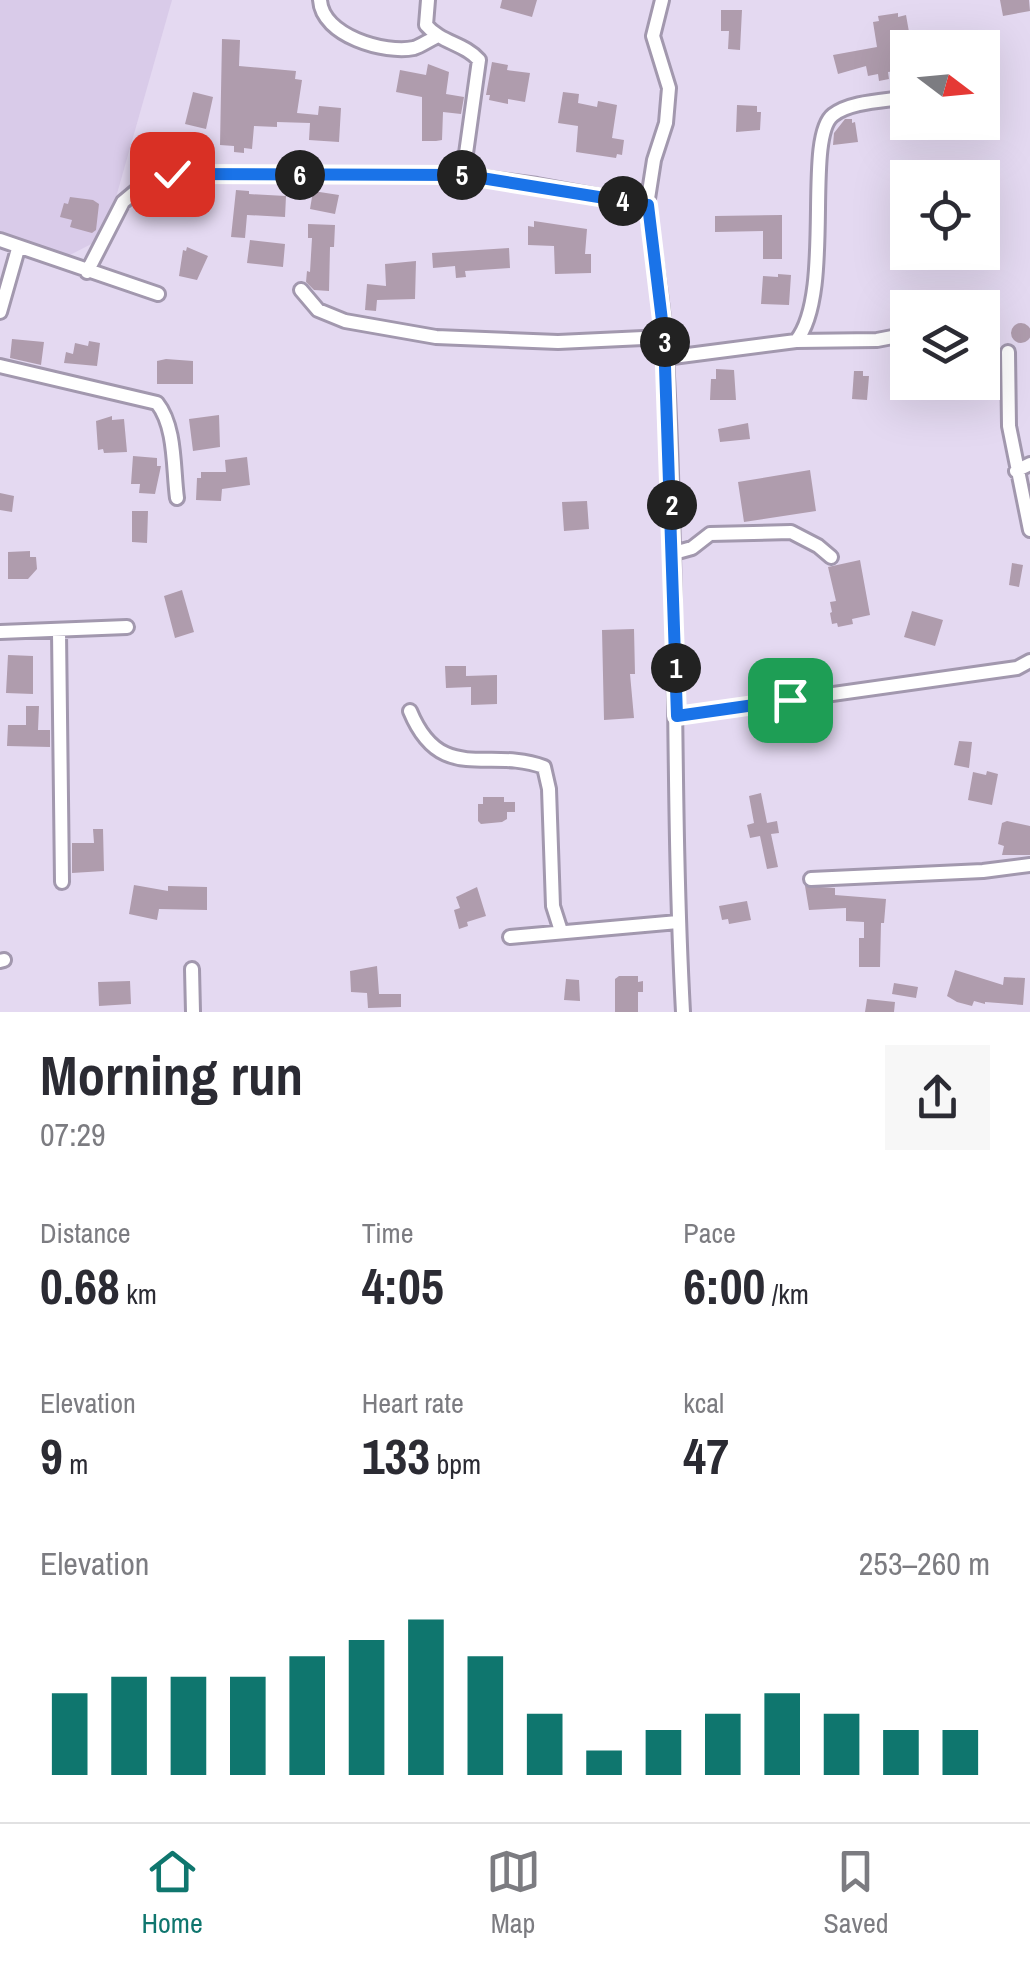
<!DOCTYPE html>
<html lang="en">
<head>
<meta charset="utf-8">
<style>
	:root { --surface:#fff; --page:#f7f7f7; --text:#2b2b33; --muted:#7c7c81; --line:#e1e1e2; --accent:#0f766e }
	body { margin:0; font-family:"Archivo Narrow",sans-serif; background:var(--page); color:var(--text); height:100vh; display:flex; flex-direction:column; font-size:38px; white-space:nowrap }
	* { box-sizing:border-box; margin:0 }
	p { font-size:32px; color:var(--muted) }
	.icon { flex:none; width:55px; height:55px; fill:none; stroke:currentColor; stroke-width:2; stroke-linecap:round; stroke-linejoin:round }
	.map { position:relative; height:1012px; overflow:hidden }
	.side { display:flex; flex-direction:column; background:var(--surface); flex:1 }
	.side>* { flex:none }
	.needle { width:65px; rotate:106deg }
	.fabs { position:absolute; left:890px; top:30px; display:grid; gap:20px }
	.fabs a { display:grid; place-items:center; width:110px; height:110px; border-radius:0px; background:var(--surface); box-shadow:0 10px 40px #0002; font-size:50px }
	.pin { position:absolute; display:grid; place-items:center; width:85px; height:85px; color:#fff; margin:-42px; border-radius:20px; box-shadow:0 5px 15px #0006 }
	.km { position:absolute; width:50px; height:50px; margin:-25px; border-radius:50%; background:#222; color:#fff; font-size:28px; line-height:50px; text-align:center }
	.round { display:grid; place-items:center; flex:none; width:105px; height:105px; border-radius:0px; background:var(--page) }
	.head { display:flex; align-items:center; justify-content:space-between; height:170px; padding:0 40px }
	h1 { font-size:55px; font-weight:800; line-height:75px }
	.figures { display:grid; grid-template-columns:repeat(3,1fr); gap:15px; height:170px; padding:10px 40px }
	.figures div { display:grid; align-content:center }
	.figures b { font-size:50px; font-weight:800 }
	.figures small { font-size:28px; font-weight:400 }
	.figures p { font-size:28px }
	.chart { height:280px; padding:20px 40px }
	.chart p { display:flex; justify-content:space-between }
	.chart svg { width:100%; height:180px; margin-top:10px; stroke:var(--accent); stroke-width:6 }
	.tab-bar { display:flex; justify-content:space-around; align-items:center; height:140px; border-top:2px solid var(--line); background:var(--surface); font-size:28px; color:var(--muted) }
	.tab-bar a { display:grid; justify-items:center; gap:5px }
	.tab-bar .on { color:var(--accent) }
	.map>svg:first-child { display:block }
	.built { fill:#d9cbe9 }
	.building { fill:#af9cad }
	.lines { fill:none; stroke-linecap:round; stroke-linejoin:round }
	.minor-casing { stroke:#a298ae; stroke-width:18 }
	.minor { stroke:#fff; stroke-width:12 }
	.route-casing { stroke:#fff; stroke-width:20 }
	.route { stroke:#1a73e8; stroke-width:12 }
</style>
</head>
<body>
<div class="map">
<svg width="1030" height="1012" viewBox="0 0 1030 1012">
	<rect width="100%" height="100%" fill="#e4d9f1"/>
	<path class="built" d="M 0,0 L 172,0 L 107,229 L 101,239 L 68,256 L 0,236 Z"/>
	<path class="building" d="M 502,0 L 537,0 L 532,17 L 500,8 Z
		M 1000,0 L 1029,0 L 1030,11 L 1003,16 Z
		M 721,10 L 742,10 L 740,50 L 728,49 L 729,31 L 721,31 Z
		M 898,13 L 898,17 L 906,15 L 909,32 L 892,35 L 898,71 L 888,72 L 889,79 L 879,81 L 878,74 L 868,76 L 866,66 L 838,74 L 833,55 L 877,47 L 873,22 L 879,21 L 878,16 Z
		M 943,35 L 946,48 L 928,48 L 926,38 Z
		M 222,39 L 240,40 L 239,66 L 296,71 L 295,79 L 302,80 L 297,113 L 318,115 L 319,106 L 341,108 L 339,142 L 309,140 L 310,123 L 277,122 L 277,127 L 254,126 L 252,149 L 244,148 L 244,153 L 234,152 L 234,146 L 220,145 Z
		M 492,62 L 508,65 L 507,70 L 530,73 L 525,102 L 508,99 L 508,104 L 489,100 L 490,95 L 486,95 Z
		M 428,64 L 449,72 L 446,94 L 464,97 L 461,114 L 443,112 L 442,140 L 436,141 L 422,141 L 422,97 L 396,92 L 400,70 L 426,75 Z
		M 193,92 L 213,97 L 206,129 L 185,124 Z
		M 563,92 L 579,94 L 578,103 L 597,107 L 598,101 L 617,105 L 612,138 L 624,140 L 622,155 L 617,154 L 616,158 L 576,152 L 578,126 L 558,123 Z
		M 737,105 L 757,106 L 757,112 L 761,112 L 760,130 L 736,132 Z
		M 845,119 L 852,119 L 852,123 L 855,122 L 858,142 L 833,145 L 834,133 Z
		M 236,190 L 249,191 L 249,194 L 286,196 L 285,217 L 247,215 L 245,238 L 231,237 Z
		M 313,191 L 339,195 L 335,214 L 310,209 Z
		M 70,197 L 93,200 L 99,204 L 96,230 L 92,233 L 70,227 L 72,220 L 60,217 L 64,203 L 68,204 Z
		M 782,215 L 782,259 L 763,259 L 763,231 L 715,232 L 715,216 Z
		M 534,221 L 587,229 L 585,254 L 591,254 L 591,273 L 555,274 L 554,246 L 528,245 L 528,226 L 534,227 Z
		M 308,224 L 335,225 L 334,247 L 330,247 L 329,291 L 314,290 L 306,282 L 307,271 L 310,272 L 312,238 L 308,238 Z
		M 250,240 L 285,244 L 283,267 L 247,263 Z
		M 187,247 L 208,256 L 197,280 L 179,276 L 183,250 L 186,251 Z
		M 509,248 L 510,268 L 465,271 L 466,277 L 456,278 L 455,266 L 433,268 L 432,253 Z
		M 416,261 L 415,299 L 377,300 L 376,311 L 365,310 L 367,284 L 386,286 L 385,264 Z
		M 778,274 L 791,275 L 789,305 L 761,304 L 763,276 L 778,277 Z
		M1011 333a10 10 0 1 1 20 0a10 10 0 1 1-20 0Z
		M 12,339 L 44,342 L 41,365 L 10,358 Z
		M 89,341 L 100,343 L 97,366 L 64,363 L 66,352 L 73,354 L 75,343 L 88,346 Z
		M 982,343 L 1000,346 L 998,366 L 982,363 Z
		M 166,359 L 193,361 L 193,384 L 157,384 L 157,361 Z
		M 716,369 L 734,370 L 736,400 L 710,400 L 711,379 L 716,379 Z
		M 854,371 L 863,371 L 863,376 L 869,376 L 867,400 L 852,399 Z
		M 219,415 L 220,447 L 193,451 L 189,419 Z
		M 112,416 L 112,420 L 124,419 L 127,452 L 104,453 L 103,449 L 98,450 L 96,421 Z
		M 748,423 L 750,439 L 720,442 L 718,429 Z
		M 133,456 L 157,458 L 157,466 L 161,466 L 155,494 L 139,493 L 140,484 L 131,484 Z
		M 247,457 L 250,485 L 222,489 L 221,501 L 196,500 L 197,478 L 201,478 L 201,472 L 226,472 L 225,460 Z
		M 810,470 L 816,511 L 744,522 L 738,482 Z
		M 0,493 L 14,496 L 12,512 L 0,510 Z
		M 587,501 L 589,529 L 564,531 L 562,502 Z
		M 132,511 L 148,511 L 147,543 L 132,542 Z
		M 30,551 L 30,557 L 36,557 L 37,569 L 28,579 L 8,579 L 8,552 Z
		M 860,560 L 870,615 L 852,619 L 853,624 L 838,627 L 837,623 L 832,624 L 830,613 L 832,612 L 830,602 L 836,601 L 828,567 Z
		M 1012,563 L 1023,565 L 1019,587 L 1009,585 Z
		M 182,590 L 194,632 L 175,638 L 164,596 Z
		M 912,611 L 943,620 L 935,646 L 904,637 Z
		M 634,629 L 635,674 L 630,674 L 634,718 L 604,720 L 602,630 Z
		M 8,655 L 33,656 L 33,694 L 6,693 Z
		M 445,666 L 466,666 L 466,676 L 497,675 L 497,704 L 471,705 L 471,687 L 446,688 Z
		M 26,706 L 39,706 L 38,730 L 50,730 L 50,747 L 7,746 L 8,725 L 26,725 Z
		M 959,741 L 972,742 L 969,768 L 954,765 Z
		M 987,771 L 998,774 L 992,805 L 968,800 L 973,772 L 986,775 Z
		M 761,793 L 767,823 L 777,821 L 779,833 L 771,834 L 778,867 L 767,869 L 760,836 L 750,838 L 747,825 L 754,823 L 749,796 Z
		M 483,797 L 504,797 L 504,802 L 515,802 L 515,812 L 507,812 L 507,819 L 502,822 L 481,824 L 478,821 L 478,804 L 483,804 Z
		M 1007,821 L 1030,826 L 1030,855 L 1002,855 L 1004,846 L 998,844 L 1002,823 Z
		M 93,829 L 103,829 L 104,871 L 72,873 L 72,843 L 94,843 Z
		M 134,885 L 168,891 L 168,886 L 207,887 L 207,910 L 159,909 L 157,920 L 129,914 Z
		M 805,886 L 835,888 L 835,895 L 886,899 L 884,923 L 881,923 L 880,967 L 859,967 L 859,938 L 864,938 L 864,922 L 846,921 L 846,908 L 809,910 Z
		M 477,887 L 486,916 L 467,922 L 468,926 L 459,929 L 454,910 L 460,908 L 456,897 Z
		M 747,901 L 751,920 L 729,924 L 728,919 L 722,920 L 719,906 Z
		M 377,966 L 379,994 L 401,994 L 401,1007 L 368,1008 L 367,993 L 351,992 L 350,971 Z
		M 955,970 L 1003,985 L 1004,977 L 1025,978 L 1023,1005 L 985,1002 L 985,1004 L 974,1001 L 972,1006 L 957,1002 L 947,996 Z
		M 619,976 L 638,976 L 638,982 L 643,981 L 643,992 L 638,992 L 638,1012 L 615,1012 L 615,979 Z
		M 566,979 L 579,980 L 580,1001 L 564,1000 Z
		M 130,981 L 131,1004 L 99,1006 L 98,982 Z
		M 894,983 L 918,987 L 916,998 L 892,994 Z
		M 867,999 L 895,1002 L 894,1012 L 865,1012 Z"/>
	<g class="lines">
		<defs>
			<path id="minor" d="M 320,0 C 322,36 385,54 414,48 C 421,46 429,40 436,37
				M 428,0 L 426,25 C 441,43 464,43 479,60 L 463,175
				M 982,83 L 990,82
				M 647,205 L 654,160 L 666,123 L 669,88 L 653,36 L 662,0
				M 0,240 L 158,294
				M 87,272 L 123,202 L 148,181 L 172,174 L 463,175 L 537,185 L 647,205 C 653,250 662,296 665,341 C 679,565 671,789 683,1012
				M 301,290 L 318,310 L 345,321 L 436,337 L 558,342 L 665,337
				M 0,312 L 18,249
				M 796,341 L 877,340 L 908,334
				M 1008,352 L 1009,426 L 1030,530
				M 665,358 L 796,341 C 835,294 803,138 833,115 C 851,101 886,101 908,97
				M 0,366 L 157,403 C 176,427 173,469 177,498
				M 1016,471 L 1030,464
				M 674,553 L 692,548 L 710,534 L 791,532 L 818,546 L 831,557
				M 0,632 L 127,627
				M 59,632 L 62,882
				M 410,711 C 441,786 489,746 544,767 L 549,789 L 553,906 L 561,931
				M 677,716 L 1017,668 L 1030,661
				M 811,879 L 983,871 L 1030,865
				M 510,937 L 678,922
				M 0,961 L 4,960
				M 192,969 L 193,1012"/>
		</defs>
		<use href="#minor" class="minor-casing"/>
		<use href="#minor" class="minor"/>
	</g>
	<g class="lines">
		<defs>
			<path id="route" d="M 172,174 L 463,175 L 648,205 L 664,337 L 677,716 L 790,700"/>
		</defs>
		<use href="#route" class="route-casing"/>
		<use href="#route" class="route"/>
	</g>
</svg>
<div class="fabs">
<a><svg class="needle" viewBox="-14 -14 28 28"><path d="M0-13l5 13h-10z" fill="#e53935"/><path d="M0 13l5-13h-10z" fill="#7c7c81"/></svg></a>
<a><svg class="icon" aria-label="locate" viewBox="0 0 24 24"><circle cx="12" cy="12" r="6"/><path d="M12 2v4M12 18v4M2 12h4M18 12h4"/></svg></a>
<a><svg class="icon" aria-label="layers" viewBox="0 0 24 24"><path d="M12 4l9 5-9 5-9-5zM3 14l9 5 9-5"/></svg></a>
</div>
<div class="pin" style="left:790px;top:700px;background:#1e9e55"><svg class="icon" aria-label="arrive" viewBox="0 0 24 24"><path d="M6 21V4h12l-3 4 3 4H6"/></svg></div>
<div class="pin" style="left:172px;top:174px;background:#d93025"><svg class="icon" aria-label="check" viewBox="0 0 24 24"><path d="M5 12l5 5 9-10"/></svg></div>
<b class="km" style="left:676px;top:668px">1</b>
<b class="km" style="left:672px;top:505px">2</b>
<b class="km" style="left:665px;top:342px">3</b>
<b class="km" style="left:623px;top:201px">4</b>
<b class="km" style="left:462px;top:175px">5</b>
<b class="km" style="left:300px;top:175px">6</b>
</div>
<section class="side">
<div class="head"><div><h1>Morning run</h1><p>07:29</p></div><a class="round"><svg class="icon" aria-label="share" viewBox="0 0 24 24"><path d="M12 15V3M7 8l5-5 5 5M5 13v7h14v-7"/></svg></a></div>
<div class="figures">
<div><p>Distance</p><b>0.68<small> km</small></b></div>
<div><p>Time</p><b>4:05</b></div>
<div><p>Pace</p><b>6:00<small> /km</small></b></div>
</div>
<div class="figures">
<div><p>Elevation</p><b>9<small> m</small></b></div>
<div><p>Heart rate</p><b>133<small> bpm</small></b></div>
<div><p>kcal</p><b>47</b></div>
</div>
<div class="chart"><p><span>Elevation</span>253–260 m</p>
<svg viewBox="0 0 160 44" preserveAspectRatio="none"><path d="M5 44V24M15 44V20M25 44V20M35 44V20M45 44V15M55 44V11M65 44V6M75 44V15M85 44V29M95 44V38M105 44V33M115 44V29M125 44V24M135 44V29M145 44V33M155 44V33"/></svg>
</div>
</section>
<nav class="tab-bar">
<a class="on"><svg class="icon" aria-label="home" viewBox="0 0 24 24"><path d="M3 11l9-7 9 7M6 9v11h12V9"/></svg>Home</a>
<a><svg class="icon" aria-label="map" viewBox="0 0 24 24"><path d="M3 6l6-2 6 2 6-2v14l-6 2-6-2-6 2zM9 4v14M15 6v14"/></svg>Map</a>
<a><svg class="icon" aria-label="saved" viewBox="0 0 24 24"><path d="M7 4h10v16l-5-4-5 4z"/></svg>Saved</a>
</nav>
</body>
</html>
